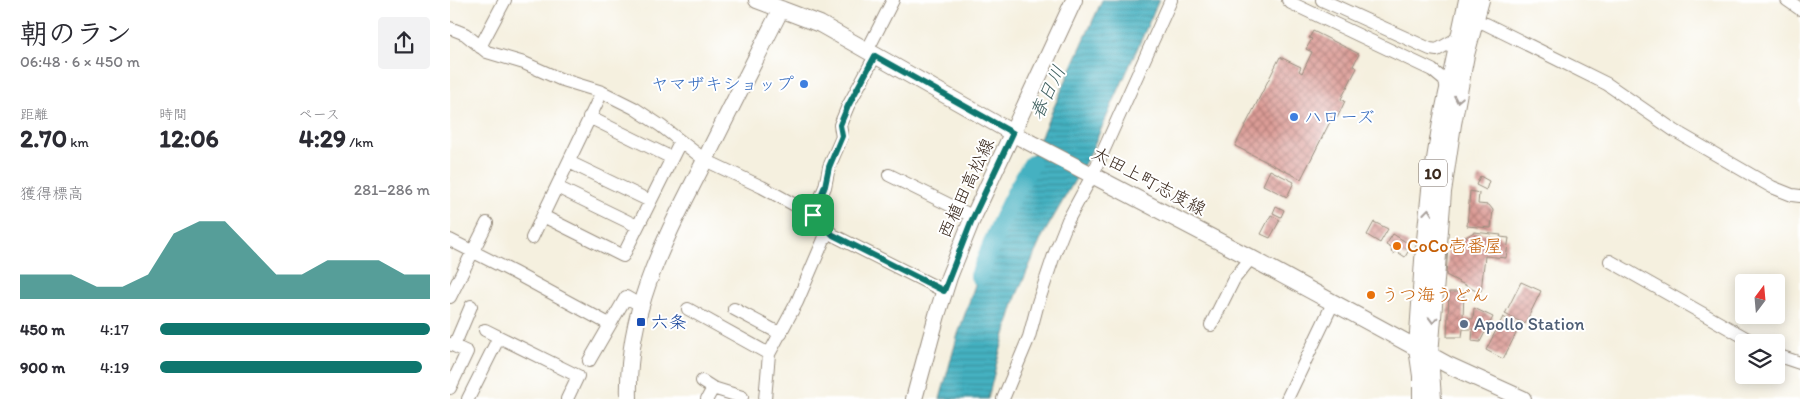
<!DOCTYPE html>
<html lang="ja">
<head>
<meta charset="utf-8">
<style>
	:root { --surface:#fff; --page:#f2f2f3; --text:#2b2b33; --muted:#7c7c81; --accent:#0f766e }
	body { margin:0; font-family:Itim,"Klee One",sans-serif; background:var(--page); color:var(--text); height:100vh; display:flex; flex-direction:column; font-size:19px; white-space:nowrap }
	* { box-sizing:border-box; margin:0 }
	p { font-size:16px; color:var(--muted) }
	.icon { flex:none; width:28px; height:28px; fill:none; stroke:currentColor; stroke-width:2; stroke-linecap:round; stroke-linejoin:round }
	.map { position:relative; flex:1; overflow:hidden }
	.panel { display:flex; flex-direction:column; background:var(--surface); width:450px }
	.panel>* { flex:none }
	.needle { width:32px; rotate:16deg }
	.fabs { position:absolute; left:1285px; top:274px; display:grid; gap:10px }
	.fabs a { display:grid; place-items:center; width:50px; height:50px; border-radius:5px; background:var(--surface); box-shadow:0 2px 12px #0003; font-size:25px }
	.pin { position:absolute; display:grid; place-items:center; width:42px; height:42px; color:#fff; margin:-21px; border-radius:10px; box-shadow:0 2px 8px #0006 }
	.round { display:grid; place-items:center; flex:none; width:52px; height:52px; border-radius:5px; background:var(--page) }
	.overview { display:flex; align-items:center; justify-content:space-between; height:85px; padding:0 20px }
	h1 { font-size:28px; font-weight:700; line-height:38px }
	.stats { display:grid; grid-template-columns:repeat(3,1fr); gap:8px; height:85px; padding:5px 20px }
	.stats div { display:grid; align-content:center }
	.stats b { font-size:25px; font-weight:700 }
	.stats small { font-size:14px; font-weight:400 }
	.stats p { font-size:14px }
	.chart { height:140px; padding:10px 20px }
	.chart p { display:flex; justify-content:space-between }
	.chart svg { width:100%; height:90px; margin-top:5px; fill:var(--accent); opacity:.7 }
	ul { padding:0 20px; list-style:none; font-size:16px }
	li { display:grid; grid-template-columns:80px 60px 1fr; align-items:center; height:38px }
	li i { height:12px; border-radius:6px; background:var(--accent) }
	main { display:flex; flex:1; min-height:0 }
	.map>svg:first-child { display:block }
	.water { fill:url(#water-rules); stroke:#406e70 }
	.lines { fill:none; stroke-linecap:round; stroke-linejoin:round }
	.river { stroke:#44b1c1; stroke-width:18 }
	.building { fill:url(#building-cross-hatch) }
	.minor-casing { stroke:#988d7e; stroke-width:14 }
	.major-casing { stroke:#988d7e; stroke-width:18 }
	.minor { stroke:#fff; stroke-width:12 }
	.major { stroke:#fff; stroke-width:16 }
	.oneway { stroke:#a79f9a }
	.route-casing { stroke:#fff; stroke-width:10 }
	.route { stroke:#0f766e; stroke-width:6 }
	.shop-dot { fill:#3f7fe0; stroke:#fff; stroke-width:2 }
	.food-dot { fill:#e8710a; stroke:#fff; stroke-width:2 }
	.transit-dot { fill:#1a4fb4; stroke:#fff; stroke-width:2 }
	.service-dot { fill:#5c6f8a; stroke:#fff; stroke-width:2 }
	.labels { text-anchor:middle; stroke-width:4; stroke-linejoin:round; paint-order:stroke }
	.shield { fill:#fff; stroke:#766a62; stroke-width:1 }
	.shield-label { font-size:16px; font-weight:bold; fill:#3b2a1e }
	.shop-label { font-size:18px; fill:#366cbe; stroke:#fff; text-anchor:end }
	.street-label { font-size:18px; fill:#3b2a1e; stroke:#fff }
	.food-label { font-size:18px; fill:#c56008; stroke:#fff; text-anchor:start }
	.transit-label { font-size:18px; fill:#164399; stroke:#fff; text-anchor:start }
	.service-label { font-size:18px; fill:#4e5e75; stroke:#fff; text-anchor:start }
	.water-label { font-size:19px; font-style:italic; fill:#3f605f; stroke:#fff }
</style>
</head>
<body>
<main>
<section class="panel">
<div class="overview"><div><h1>朝のラン</h1><p>06:48 · 6 × 450 m</p></div><a class="round"><svg class="icon" aria-label="share" viewBox="0 0 24 24"><path d="M12 15V3M7 8l5-5 5 5M5 13v7h14v-7"/></svg></a></div>
<div class="stats">
<div><p>距離</p><b>2.70<small> km</small></b></div>
<div><p>時間</p><b>12:06</b></div>
<div><p>ペース</p><b>4:29<small> /km</small></b></div>
</div>
<div class="chart"><p><span>獲得標高</span>281–286 m</p>
<svg viewBox="0 0 160 44" preserveAspectRatio="none"><path d="M0 44V32L10 32L20 32L30 38L40 38L50 32L60 12L70 6L80 6L90 19L100 32L110 32L120 25L130 25L140 25L150 32L160 32V44z"/></svg>
</div>
<ul>
<li><b>450 m</b>4:17<i style="width:100%"></i></li>
<li><b>900 m</b>4:19<i style="width:97%"></i></li>
</ul>
</section>
<div class="map">
<svg width="1350" height="399" viewBox="0 0 1350 399">
	<defs>
		<pattern id="water-rules" width="6" height="5" patternUnits="userSpaceOnUse" patternTransform="scale(1.25)"><rect width="6" height="5" fill="#44b1c1"/><path d="M0 2.5h6" fill="none" stroke="#3a909c"/></pattern>
		<pattern id="building-cross-hatch" width="8" height="8" patternUnits="userSpaceOnUse" patternTransform="scale(1.25)"><rect width="8" height="8" fill="#db9c96"/><path d="M0 0l8 8M0 8l8-8" fill="none" stroke="#b37f7a"/></pattern>
	</defs>
	<rect width="100%" height="100%" fill="#fff"/>
	<filter id="ink" filterUnits="userSpaceOnUse"><feTurbulence type="fractalNoise" baseFrequency=".02" numOctaves="2"/><feDisplacementMap in="SourceGraphic" scale="10" xChannelSelector="R" yChannelSelector="G"/><feConvolveMatrix kernelMatrix="1 2 1 2 8 2 1 2 1" color-interpolation-filters="sRGB"/></filter>
	<filter id="wash" filterUnits="userSpaceOnUse"><feTurbulence type="fractalNoise" baseFrequency=".0096" numOctaves="4" result="noise"/><feDisplacementMap in="SourceGraphic" scale="20" xChannelSelector="R" yChannelSelector="G"/><feGaussianBlur stdDeviation="1.12" result="paint"/><feColorMatrix in="noise" values="0 0 0 0 0 0 0 0 0 0 0 0 0 0 0 0 0 1.4 0 .05"/><feComposite in="paint" operator="in"/></filter>
	<g filter="url(#wash)">
		<rect width="100%" height="100%" fill="#f5f0df"/>
		<path class="water" d="M 652,0 L 709,0 L 640,154 L 592,237 L 566,297 L 547,362 L 538,399 L 490,399 L 508,334 L 528,276 Z"/>
		<g class="lines">
			<path class="river" d="M 529,276 C 544,237 559,199 582,164"/>
		</g>
		<g id="blocks">
			<path class="building" d="M 863,31 L 909,54 L 903,66 L 907,68 L 891,99 L 895,101 L 887,118 L 883,116 L 851,179 L 785,146 L 830,57 L 851,67 L 849,71 L 852,73 L 862,52 L 856,49 L 862,39 L 859,38 Z
				M 820,170 L 844,182 L 837,197 L 813,185 Z
				M 1030,176 L 1039,181 L 1036,190 L 1026,185 Z
				M 1020,191 L 1029,193 L 1028,204 L 1039,205 L 1043,210 L 1041,228 L 1017,226 Z
				M 826,206 L 834,210 L 831,217 L 823,213 Z
				M 821,215 L 830,220 L 820,238 L 811,234 Z
				M 924,222 L 938,229 L 930,243 L 917,235 Z
				M 1024,232 L 1051,235 L 1050,237 L 1059,238 L 1056,258 L 1035,256 L 1031,291 L 1028,291 L 1028,292 L 996,275 L 998,247 Z
				M 943,234 L 959,244 L 956,248 L 959,250 L 955,257 L 946,251 L 944,254 L 941,252 L 943,249 L 936,245 Z
				M 1071,282 L 1091,291 L 1075,324 L 1055,314 Z
				M 999,292 L 1014,292 L 1013,318 L 1023,319 L 1024,308 L 1043,317 L 1030,342 L 1022,341 L 1023,329 L 1013,329 L 1012,337 L 997,337 Z
				M 1053,317 L 1070,326 L 1053,359 L 1036,350 Z"/>
		</g>
	</g>
	<g filter="url(#ink)">
		<use href="#blocks" fill-opacity="0" stroke="#988d7e" stroke-width="1"/>
		<g class="lines">
			<defs>
				<path id="minor" d="M 838,0 L 841,3 L 982,70 L 994,80 L 998,89
					M 872,0 L 980,49 L 987,50 L 1008,38
					M 1337,0 L 1350,9
					M 1019,19 L 1036,24 L 1157,84 L 1225,131 L 1322,187 L 1342,195 L 1350,196
					M 0,28 L 15,34 L 37,52 L 74,63 L 110,79 L 152,92 L 184,108 L 211,126 L 255,160 L 312,187 L 363,215 L 383,235 L 494,291
					M 30,47 L 55,0
					M 417,51 L 443,0
					M 139,117 L 222,158
					M 119,162 L 200,201
					M 439,175 L 524,217
					M 107,187 L 187,226
					M 363,215 L 375,187 L 379,167 L 392,137 L 390,125 L 398,106 L 425,56
					M 93,216 L 173,256 L 230,142
					M 82,238 L 152,92
					M 0,240 L 63,272 L 159,324
					M 1160,261 L 1303,342
					M 0,297 L 37,223
					M 238,309 L 319,354 L 315,399
					M 284,309 L 331,334
					M 761,325 L 784,279 L 801,258
					M 35,330 L 128,376 L 117,399
					M 0,344 L 17,352 L 0,388
					M 4,346 L 21,306
					M 319,354 L 347,302 L 378,230
					M 1326,355 L 1350,363
					M 139,361 L 176,297 L 190,305
					M 252,381 L 263,388
					M 18,399 L 49,337
					M 257,399 L 263,388 L 292,397
					M 553,399 L 579,337 L 588,303 L 604,255 L 618,220 L 643,174 L 721,0
					M 837,399 L 883,303"/>
				<path id="major" d="M 307,0 L 370,24 L 573,139 L 801,258 L 998,365 L 1073,399
					M 179,399 C 176,309 215,239 254,162 C 279,111 305,60 331,9
					M 464,399 L 487,315 L 499,277 L 521,222 L 624,0
					M 971,399 L 971,376 L 967,348 L 973,260 L 980,190 L 991,122 L 1017,0
					M 983,399 L 980,355 L 993,192 L 1003,124 L 1016,55 L 1031,0"/>
			</defs>
			<use href="#minor" class="minor-casing"/>
			<use href="#major" class="major-casing"/>
			<use href="#minor" class="minor"/>
			<use href="#major" class="major"/>
		</g>
		<defs><path id="oneway-chevron" d="M-2-3.5L2.5 0L-2 3.5" fill="none" stroke-width="1.6" stroke-linecap="round" stroke-linejoin="round" transform="scale(1.25)"/></defs>
		<g class="oneway">
			<use href="#oneway-chevron" transform="translate(1008 99) rotate(101)"/>
			<use href="#oneway-chevron" transform="translate(978 212) rotate(-84)"/>
			<use href="#oneway-chevron" transform="translate(983 320) rotate(92)"/>
		</g>
	</g>
	<g class="lines" filter="url(#ink)">
		<defs>
			<path id="route" d="M 425,56 L 563,133 L 521,222 L 494,291 L 383,235 L 363,215 L 375,186 L 379,167 L 392,136 L 390,125 L 398,106 Z"/>
		</defs>
		<use href="#route" class="route-casing"/>
		<use href="#route" class="route"/>
	</g>
	<g class="shop-dot">
		<circle cx="354" cy="84" r="5"/>
		<circle cx="844" cy="117" r="5"/>
	</g>
	<g class="food-dot">
		<circle cx="947" cy="246" r="5"/>
		<circle cx="921" cy="295" r="5"/>
	</g>
	<rect class="transit-dot" x="186" y="317" width="10" height="10" rx="2.5"/>
	<circle class="service-dot" cx="1014" cy="324" r="5"/>
	<g class="labels">
		<rect class="shield" x="969" y="159.5" width="28" height="27" rx="4"/>
		<g class="shield-label">
			<text x="983" y="179">10</text>
		</g>
		<g class="shop-label">
			<text x="344" y="90">ヤマザキショップ</text>
			<text x="854" y="123" text-anchor="start">ハローズ</text>
		</g>
		<g class="street-label">
			<text transform="translate(699 181) rotate(28)" y="6">太田上町志度線</text>
			<text transform="translate(516 188) rotate(-65)" y="6">西植田高松線</text>
		</g>
		<g class="food-label">
			<text x="957" y="252">CoCo壱番屋</text>
			<text x="931" y="301">うつ海うどん</text>
		</g>
		<g class="transit-label">
			<text x="201" y="328">六条</text>
		</g>
		<g class="service-label">
			<text x="1024" y="330">Apollo Station</text>
		</g>
		<g class="water-label">
			<text transform="translate(597 92) rotate(-64)" y="7">春日川</text>
		</g>
	</g>
</svg>
<div class="fabs">
<a><svg class="needle" viewBox="-14 -14 28 28"><path d="M0-13l5 13h-10z" fill="#e53935"/><path d="M0 13l5-13h-10z" fill="#7c7c81"/></svg></a>
<a><svg class="icon" aria-label="layers" viewBox="0 0 24 24"><path d="M12 4l9 5-9 5-9-5zM3 14l9 5 9-5"/></svg></a>
</div>
<div class="pin" style="left:363px;top:215px;background:#1e9e55"><svg class="icon" aria-label="arrive" viewBox="0 0 24 24"><path d="M6 21V4h12l-3 4 3 4H6"/></svg></div>
</div>
</main>
</body>
</html>
